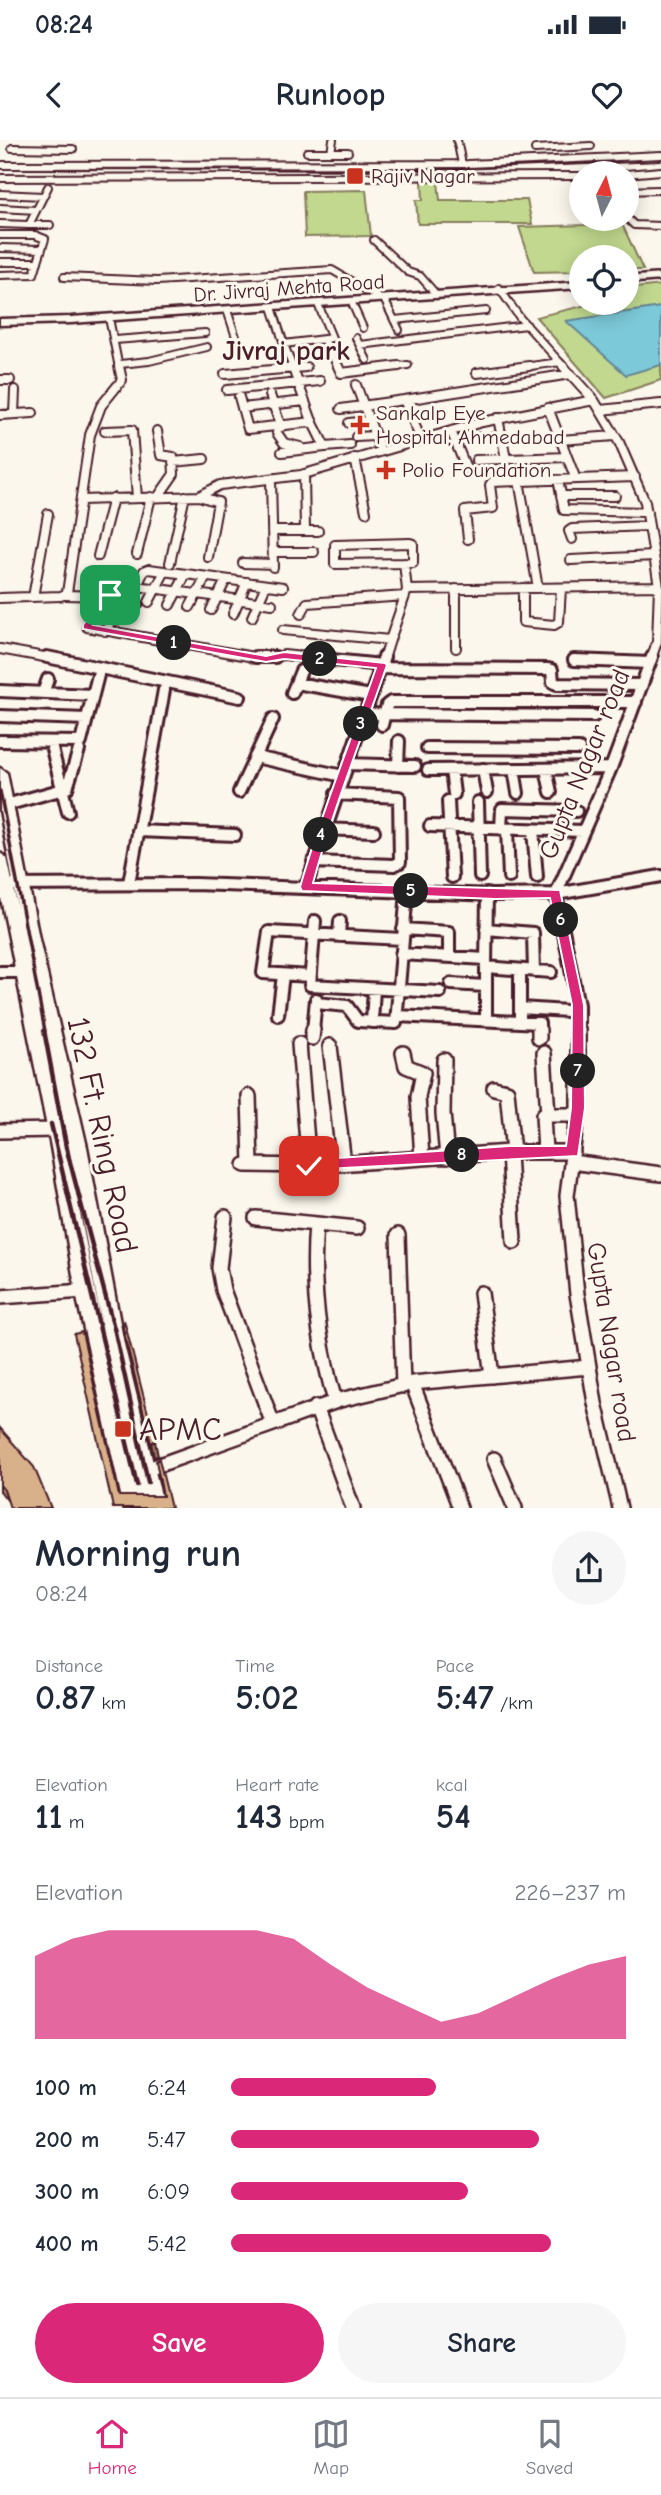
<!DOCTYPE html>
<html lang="en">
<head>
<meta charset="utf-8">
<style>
	:root { --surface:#fff; --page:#f6f6f7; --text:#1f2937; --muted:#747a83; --line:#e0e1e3; --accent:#db2777 }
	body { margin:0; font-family:"Comic Neue",sans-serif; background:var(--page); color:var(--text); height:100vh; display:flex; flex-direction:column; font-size:26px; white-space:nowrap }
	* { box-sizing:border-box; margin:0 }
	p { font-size:23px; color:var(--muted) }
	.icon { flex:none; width:38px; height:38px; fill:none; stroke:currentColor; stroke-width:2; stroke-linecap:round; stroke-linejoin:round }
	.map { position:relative; height:1368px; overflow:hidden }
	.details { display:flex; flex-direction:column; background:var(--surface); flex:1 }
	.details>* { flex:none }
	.needle { width:46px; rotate:6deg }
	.fabs { position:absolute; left:569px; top:21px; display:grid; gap:14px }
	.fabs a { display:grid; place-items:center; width:70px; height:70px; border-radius:50%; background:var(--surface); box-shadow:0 4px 18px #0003; font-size:35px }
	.pin { position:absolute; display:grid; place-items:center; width:60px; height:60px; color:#fff; margin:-30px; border-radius:14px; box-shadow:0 4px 10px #0006 }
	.km { position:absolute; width:35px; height:35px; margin:-18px; border-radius:50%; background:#222; color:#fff; font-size:19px; line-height:35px; text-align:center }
	.round { display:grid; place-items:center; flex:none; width:74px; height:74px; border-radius:37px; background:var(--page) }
	.head { display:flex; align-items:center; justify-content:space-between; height:119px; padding:0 35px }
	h1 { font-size:38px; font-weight:700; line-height:52px }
	.stats { display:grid; grid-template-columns:repeat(3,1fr); gap:10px; height:119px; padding:7px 35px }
	.stats div { display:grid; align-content:center }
	.stats b { font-size:35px; font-weight:700 }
	.stats small { font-size:19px; font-weight:400 }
	.stats p { font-size:19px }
	.chart { height:196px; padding:14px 35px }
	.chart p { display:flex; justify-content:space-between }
	.chart svg { width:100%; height:126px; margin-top:7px; fill:var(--accent); opacity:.7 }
	.action { display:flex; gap:14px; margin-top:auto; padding:14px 35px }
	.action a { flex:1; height:80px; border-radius:42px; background:var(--accent); color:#fff; font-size:28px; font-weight:700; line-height:80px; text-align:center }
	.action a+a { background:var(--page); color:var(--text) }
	ul { padding:0 35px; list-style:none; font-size:23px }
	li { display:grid; grid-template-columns:112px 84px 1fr; align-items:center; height:52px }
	li i { height:18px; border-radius:9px; background:var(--accent) }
	.status { display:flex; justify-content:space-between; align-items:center; height:49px; padding:0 35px; background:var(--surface); direction:ltr }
	.status svg { height:19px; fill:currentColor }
	header { display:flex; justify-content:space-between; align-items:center; height:91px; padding:0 35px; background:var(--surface); font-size:32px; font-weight:700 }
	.menu { display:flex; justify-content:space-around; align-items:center; height:98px; border-top:2px solid var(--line); background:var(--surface); font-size:19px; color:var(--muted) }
	.menu a { display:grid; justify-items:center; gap:4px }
	.menu .active { color:var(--accent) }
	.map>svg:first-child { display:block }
	.green { fill:#c1d88e; stroke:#867c5c; stroke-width:2 }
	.water { fill:#7bc9d9; stroke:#678593; stroke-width:2 }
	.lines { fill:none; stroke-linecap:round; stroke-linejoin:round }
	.minor-far3-casing { stroke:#4a1f2b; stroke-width:10 }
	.minor-far2-casing { stroke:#4a1f2b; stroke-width:12 }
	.minor-far1-casing { stroke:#4a1f2b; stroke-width:16 }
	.minor-casing { stroke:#4a1f2b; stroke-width:18 }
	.major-casing { stroke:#4a1f2b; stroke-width:5 }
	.minor-far3 { stroke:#fbf7ec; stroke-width:6 }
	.minor-far2 { stroke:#fbf7ec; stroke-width:8 }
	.minor-far1 { stroke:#fbf7ec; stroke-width:10 }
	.minor { stroke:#fbf7ec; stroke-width:13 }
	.major { fill:#fbf7ec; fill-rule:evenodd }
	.rail-far2 { stroke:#4a1f2b; stroke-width:2 }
	.rail-far1 { stroke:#4a1f2b; stroke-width:3.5 }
	.rail { stroke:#4a1f2b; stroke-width:4.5 }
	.wall { fill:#ba9776; stroke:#4a1f2b; stroke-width:2 }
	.shaded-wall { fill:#977b60; stroke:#4a1f2b; stroke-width:2 }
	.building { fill:#d8b089; stroke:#4a1f2b; stroke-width:2 }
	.route { fill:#db2777; stroke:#fff; stroke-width:2 }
	.poi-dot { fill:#c8321e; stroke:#fbf7ec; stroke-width:2.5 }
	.labels { text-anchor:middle; stroke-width:6; stroke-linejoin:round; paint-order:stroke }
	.far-poi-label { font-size:21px; fill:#4a1f2b; stroke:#fbf7ec; text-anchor:start }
	.far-street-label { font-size:21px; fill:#4a1f2b; stroke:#fbf7ec }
	.street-label { font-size:26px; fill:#4a1f2b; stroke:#fbf7ec }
	.far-district-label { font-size:28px; font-weight:bold; fill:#4a1f2b; stroke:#fbf7ec }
	.near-street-label { font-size:32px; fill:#4a1f2b; stroke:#fbf7ec }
	.near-poi-label { font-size:32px; fill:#4a1f2b; stroke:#fbf7ec; text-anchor:start }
</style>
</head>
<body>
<div class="status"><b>08:24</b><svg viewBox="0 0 49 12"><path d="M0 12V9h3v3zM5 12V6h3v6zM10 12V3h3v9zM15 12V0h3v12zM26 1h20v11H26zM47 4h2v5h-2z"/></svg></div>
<header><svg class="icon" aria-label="back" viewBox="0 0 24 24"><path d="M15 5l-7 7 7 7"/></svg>Runloop<svg class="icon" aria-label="heart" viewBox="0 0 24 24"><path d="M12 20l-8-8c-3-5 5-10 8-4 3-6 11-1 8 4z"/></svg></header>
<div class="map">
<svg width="661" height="1368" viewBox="0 0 661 1368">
	<rect width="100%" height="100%" fill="#fbf7ec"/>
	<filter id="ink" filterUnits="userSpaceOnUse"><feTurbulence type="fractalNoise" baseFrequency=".0143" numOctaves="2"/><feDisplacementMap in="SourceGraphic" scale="14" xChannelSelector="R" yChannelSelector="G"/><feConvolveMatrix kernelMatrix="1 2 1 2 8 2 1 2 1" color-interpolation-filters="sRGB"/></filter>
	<g filter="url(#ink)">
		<path class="green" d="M 422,42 L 438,42 L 440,60 L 527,60 L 532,84 L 418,84 L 416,60 L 423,60 Z
			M 366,50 L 371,96 L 305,97 L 303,51 Z
			M 622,84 L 643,130 L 627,130 L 626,117 L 581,117 L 581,131 L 534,132 L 519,87 Z
			M 661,145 L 661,240 L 606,258 L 536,177 L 583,166 L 584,163 L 626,163 L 627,149 Z"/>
		<path class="water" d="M 661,167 L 661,225 L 626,235 L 566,181 Z"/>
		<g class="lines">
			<defs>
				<path id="minor-far3" d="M 457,0 L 462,24
					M 12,8 L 73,9
					M 535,9 L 591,6
					M 307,12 L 331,12 L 333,0
					M 331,12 L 348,12
					M 0,25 L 468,24 L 661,15
					M 626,34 L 661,31
					M 0,38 L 581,36
					M 626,51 L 658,50
					M 0,54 L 43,56
					M 0,68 L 36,70
					M 626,77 L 634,85 L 661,86
					M 0,84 L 29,85 L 48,47
					M 29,85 L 50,85
					M 0,95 L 35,95 L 45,99 L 34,134 L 0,135
					M 374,100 L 408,132 L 420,136 L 434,152
					M 0,108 L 42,109
					M 0,122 L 38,122
					M 64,137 L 157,141 L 332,130 L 378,157
					M 499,148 L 520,178 L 565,228
					M 384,159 L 399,190
					M 351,161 L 363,188
					M 318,164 L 332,198 L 324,199
					M 272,167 L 284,204 L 324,199 L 338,228
					M 227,170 L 238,203
					M 109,178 L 119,228
					M 394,180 L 486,171
					M 356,198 L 367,220
					M 115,200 L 205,193
					M 284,204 L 293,228
					M 360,205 L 527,185
					M 120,224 L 149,221 L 207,207
					M 296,228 L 306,227
					M 384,228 L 408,225
					M 516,228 L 560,222"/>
				<path id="minor-far2" d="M 338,226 L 341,233 L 399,226
					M 563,226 L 594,260 L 619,302 L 645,362 L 659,446 L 657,502 L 651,519
					M 477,233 L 529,226
					M 225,234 L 306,227
					M 0,240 L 10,240
					M 356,245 L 379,306
					M 227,250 L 320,241
					M 270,255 L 281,287
					M 239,257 L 248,289 L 313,282
					M 242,268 L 305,261
					M 548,268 L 575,337
					M 341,269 L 404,260
					M 600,270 L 661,264
					M 14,274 L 15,250
					M 0,275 L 33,273
					M 498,278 L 506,319
					M 349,283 L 368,281
					M 105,291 L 132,290 L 137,358
					M 157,291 L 161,315 L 173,317 L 174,334 L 158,357
					M 451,291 L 466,328
					M 277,293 L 284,303 L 300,307
					M 419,295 L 404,260 L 571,234
					M 356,297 L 374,296
					M 476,298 L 502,296
					M 560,300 L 615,296
					M 325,307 L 350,305
					M 282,312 L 325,307 L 312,281 L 292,226
					M 355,318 L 366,372
					M 476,320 L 567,317
					M 173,322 L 204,319
					M 304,334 L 305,391
					M 271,339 L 273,427
					M 559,344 L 564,370 L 647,372
					M 520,346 L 538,448
					M 199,356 L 218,362 L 208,417
					M 561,356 L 615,356
					M 82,360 L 199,356 L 220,345 L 301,335 L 482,282 L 594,260
					M 272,391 L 318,391
					M 468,399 L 465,371 L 493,368 L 490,345 L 492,342 L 635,337
					M 572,399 L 569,391 L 572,389 L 649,386
					M 410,403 L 413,404 L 413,423 L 335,424 L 335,405 Z
					M 273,412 L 314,412
					M 137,414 L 151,357
					M 98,416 L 113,358
					M 571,420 L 654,416
					M 170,423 L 185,356
					M 243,423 L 273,424
					M 404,423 L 407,450 L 659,446
					M 137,446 L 144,431 L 149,429 L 283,447
					M 523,448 L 523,482 L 554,485 L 559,482 L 561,448
					M 456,449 L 456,508
					M 65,455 L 107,456 L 120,445 L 129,445 L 272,464
					M 107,456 L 87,487 L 265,519
					M 33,457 L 48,374
					M 0,458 L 61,456 L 67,453 L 90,295 L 101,266 L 122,240 L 119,226
					M 105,459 L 138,465
					M 149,462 L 165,431
					M 170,465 L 186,434
					M 190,467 L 206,437
					M 211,470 L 226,440
					M 233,474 L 247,442
					M 301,474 L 307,463 L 405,456
					M 252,477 L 266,445
					M 283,490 L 390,500 L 384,519
					M 105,491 L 123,462
					M 390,500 L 407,450
					M 0,509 L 55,519
					M 267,519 L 284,515 L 321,519"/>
				<path id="minor-far1" d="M 47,517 L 240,557
					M 255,517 L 275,517
					M 303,517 L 382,525
					M 574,520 L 650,523
					M 381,528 L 548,529 L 552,530 L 553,542 L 557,544 L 642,545
					M 296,543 L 371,556
					M 0,551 L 93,555
					M 43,553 L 48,539
					M 292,553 L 301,531
					M 364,574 L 594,576
					M 0,576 L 87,579
					M 382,585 L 387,565 L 391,562 L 636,562
					M 0,601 L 81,602 L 98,535
					M 427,608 L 579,609
					M 52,609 L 68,672
					M 255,617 L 343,636
					M 348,624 L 415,626
					M 398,626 L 399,601
					M 483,629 L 487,652
					M 514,629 L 518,653
					M 546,629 L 551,652
					M 428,630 L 611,628
					M 451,630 L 454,654
					M 239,652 L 273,579
					M 448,661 L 452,737
					M 478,662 L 480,736
					M 6,665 L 67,648 L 79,610
					M 430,686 L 583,691
					M 322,689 L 374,691
					M 501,689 L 502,669 L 576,671
					M 507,689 L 509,737
					M 533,690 L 537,737
					M 138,691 L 235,695
					M 313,722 L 394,725 L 400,722 L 399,657 L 336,654
					M 129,743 L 164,550
					M 0,745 L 195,744 L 495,755 L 556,754 L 661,736
					M 306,747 L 384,517
					M 487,754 L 486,827 L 551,832
					M 315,781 L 310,845 L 440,852
					M 403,789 L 449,792 L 449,817
					M 486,789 L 533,793 L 534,831
					M 339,796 L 340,781
					M 401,814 L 486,819
					M 520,830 L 520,882
					M 0,832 L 24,832
					M 310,836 L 263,833 L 269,792 L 402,799
					M 451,844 L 486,846 L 486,827
					M 486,846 L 486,880
					M 316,863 L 347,866 L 358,881 L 396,883 L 407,751
					M 520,868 L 567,871
					M 278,875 L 283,835
					M 397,876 L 539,883 L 539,891
					M 372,882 L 374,849
					M 313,891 L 316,859
					M 578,891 L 578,865 L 556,754 L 611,628 L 652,517"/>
				<path id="minor" d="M 539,890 L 539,898
					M 578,890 L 578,968 L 567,1056 L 577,1154 L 595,1263 L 620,1368
					M 312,898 L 313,890
					M 299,904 L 309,1026 L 509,1012 L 573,1012
					M 330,906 L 344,1024
					M 403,913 L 406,926 L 423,933 L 418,957 L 422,1018
					M 544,913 L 548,975
					M 444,920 L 443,973 L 447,1017
					M 494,948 L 507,951 L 513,1012
					M 249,956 L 251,1025
					M 0,991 L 57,990
					M 509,1012 L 514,1102
					M 545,1012 L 543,975 L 577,975
					M 571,1022 L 661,1034
					M 245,1025 L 309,1026
					M 225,1077 L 219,1128 L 223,1150 L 273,1284
					M 256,1078 L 357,1088
					M 316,1084 C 311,1145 318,1202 335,1261
					M 398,1095 L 403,1246
					M 481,1153 L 492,1236
					M 0,1157 L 84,1151
					M 412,1243 L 460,1368
					M 316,1267 L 353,1368
					M 494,1319 L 515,1368
					M 145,1330 L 340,1260 L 412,1243 L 589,1227"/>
				<path id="major" d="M 661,134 L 661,140 L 626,143 L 626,137 Z
					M 581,142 L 581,148 L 71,183 L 0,185 L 0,179 L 71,177 Z
					M 0,628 L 7,633 L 39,799 L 87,1007 L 124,1204 L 164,1368 L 124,1368 L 77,1158 L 51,1007 L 0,753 L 0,713 L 7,718 L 18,769 L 0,670 ZM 46,899 L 69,1007 L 104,1196 Z"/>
			</defs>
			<use href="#minor-far3" class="minor-far3-casing"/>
			<use href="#minor-far2" class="minor-far2-casing"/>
			<use href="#minor-far1" class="minor-far1-casing"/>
			<use href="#minor" class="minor-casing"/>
			<use href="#major" class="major-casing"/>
			<use href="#minor-far3" class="minor-far3"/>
			<use href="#minor-far2" class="minor-far2"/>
			<use href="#minor-far1" class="minor-far1"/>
			<use href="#minor" class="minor"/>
			<use href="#major" class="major"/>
			<path class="rail-far2" d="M 0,29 L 434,30 L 661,21"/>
			<path class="rail-far1" d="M 0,651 L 45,891"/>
			<path class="rail" d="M 44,890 L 66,1007 L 115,1192 L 148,1342
				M 51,984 L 137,1345"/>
		</g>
		<path class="wall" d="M 0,1288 L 7,1360 L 0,1351 Z"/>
		<path class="shaded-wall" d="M 155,1301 L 158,1316 L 154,1317 L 151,1303 Z"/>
		<path class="building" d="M 124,1180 L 155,1301 L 151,1303 L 123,1188 Z
			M 82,1192 L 119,1356 L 163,1356 L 156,1321 L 159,1319 L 171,1368 L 113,1368 L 74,1194 Z
			M 0,1288 L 34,1327 L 51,1368 L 10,1368 L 4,1350 L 0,1345 Z"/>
	</g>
	<path class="route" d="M 110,452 L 114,455 L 93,485 L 266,516 L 284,512 L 385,523 L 387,525 C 362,598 333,669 313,743 L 560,750 L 584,865 L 585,968 L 578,1016 L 304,1030 L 304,1022 L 309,1020 L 509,1006 L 566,1006 L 571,968 L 572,865 L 550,758 L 495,759 L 302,751 L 300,747 C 321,673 351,601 376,528 L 284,519 L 266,522 L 83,489 L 83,485 L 106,453 Z"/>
	<g class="poi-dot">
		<rect x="346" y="27" width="18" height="18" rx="3.5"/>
		<path d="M356.5 274.5h7v7h7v7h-7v7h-7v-7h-7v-7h7z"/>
		<path d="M382.5 319.5h7v7h7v7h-7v7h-7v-7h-7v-7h7z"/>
		<rect x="114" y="1280" width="18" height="18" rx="3.5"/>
	</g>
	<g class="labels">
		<g class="far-poi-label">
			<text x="371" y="43">Rajiv Nagar</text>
			<text x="376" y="280">Sankalp Eye<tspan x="376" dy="24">Hospital, Ahmedabad</tspan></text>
			<text x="402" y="337">Polio Foundation</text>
		</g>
		<g class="far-street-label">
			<text transform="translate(289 148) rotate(-4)" y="7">Dr. Jivraj Mehta Road</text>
		</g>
		<g class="street-label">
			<text transform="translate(584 624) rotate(-68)" y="9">Gupta Nagar road</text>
			<text transform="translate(612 1202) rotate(81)" y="9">Gupta Nagar road</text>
		</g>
		<g class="far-district-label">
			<text x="286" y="220">Jivraj park</text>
		</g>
		<g class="near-street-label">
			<text transform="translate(103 995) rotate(78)" y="11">132 Ft. Ring Road</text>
		</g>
		<g class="near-poi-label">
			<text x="139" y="1300">APMC</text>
		</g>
	</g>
</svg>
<div class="fabs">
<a><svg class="needle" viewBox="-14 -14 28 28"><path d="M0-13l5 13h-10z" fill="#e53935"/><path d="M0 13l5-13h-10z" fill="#747a83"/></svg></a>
<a><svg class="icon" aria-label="locate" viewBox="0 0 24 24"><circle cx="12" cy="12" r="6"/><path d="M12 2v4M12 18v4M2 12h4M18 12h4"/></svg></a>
</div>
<div class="pin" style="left:110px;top:455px;background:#1e9e55"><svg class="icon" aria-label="arrive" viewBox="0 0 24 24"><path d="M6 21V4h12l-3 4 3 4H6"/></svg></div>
<div class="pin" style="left:309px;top:1026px;background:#d93025"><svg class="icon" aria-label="check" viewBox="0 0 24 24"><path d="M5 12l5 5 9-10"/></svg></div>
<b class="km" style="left:174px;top:503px">1</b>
<b class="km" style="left:320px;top:519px">2</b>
<b class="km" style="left:361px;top:584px">3</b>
<b class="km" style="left:321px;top:695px">4</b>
<b class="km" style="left:411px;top:751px">5</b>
<b class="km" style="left:561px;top:780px">6</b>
<b class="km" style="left:578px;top:931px">7</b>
<b class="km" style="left:462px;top:1015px">8</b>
</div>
<section class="details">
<div class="head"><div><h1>Morning run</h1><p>08:24</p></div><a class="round"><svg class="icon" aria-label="share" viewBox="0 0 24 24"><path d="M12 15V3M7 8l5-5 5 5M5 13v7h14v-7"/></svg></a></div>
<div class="stats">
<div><p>Distance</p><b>0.87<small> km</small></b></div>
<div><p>Time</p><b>5:02</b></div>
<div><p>Pace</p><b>5:47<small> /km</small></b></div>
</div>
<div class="stats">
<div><p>Elevation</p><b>11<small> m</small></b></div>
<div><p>Heart rate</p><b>143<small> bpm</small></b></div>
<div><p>kcal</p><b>54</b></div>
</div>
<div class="chart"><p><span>Elevation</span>226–237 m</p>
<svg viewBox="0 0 160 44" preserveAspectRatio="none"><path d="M0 44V15L10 9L20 6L30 6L40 6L50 6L60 6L70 9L80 18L90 26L100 32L110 38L120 35L130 29L140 23L150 18L160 15V44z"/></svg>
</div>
<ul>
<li><b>100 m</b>6:24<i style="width:52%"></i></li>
<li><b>200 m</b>5:47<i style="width:78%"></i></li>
<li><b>300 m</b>6:09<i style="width:60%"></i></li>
<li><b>400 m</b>5:42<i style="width:81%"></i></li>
</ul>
<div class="action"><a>Save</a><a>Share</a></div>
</section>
<nav class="menu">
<a class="active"><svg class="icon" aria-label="home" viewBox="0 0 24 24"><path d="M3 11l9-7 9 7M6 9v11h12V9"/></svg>Home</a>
<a><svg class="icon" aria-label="map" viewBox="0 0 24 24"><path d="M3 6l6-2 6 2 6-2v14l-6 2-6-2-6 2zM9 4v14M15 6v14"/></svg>Map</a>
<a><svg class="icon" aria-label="saved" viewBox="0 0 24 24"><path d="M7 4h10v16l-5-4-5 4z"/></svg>Saved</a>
</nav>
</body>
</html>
